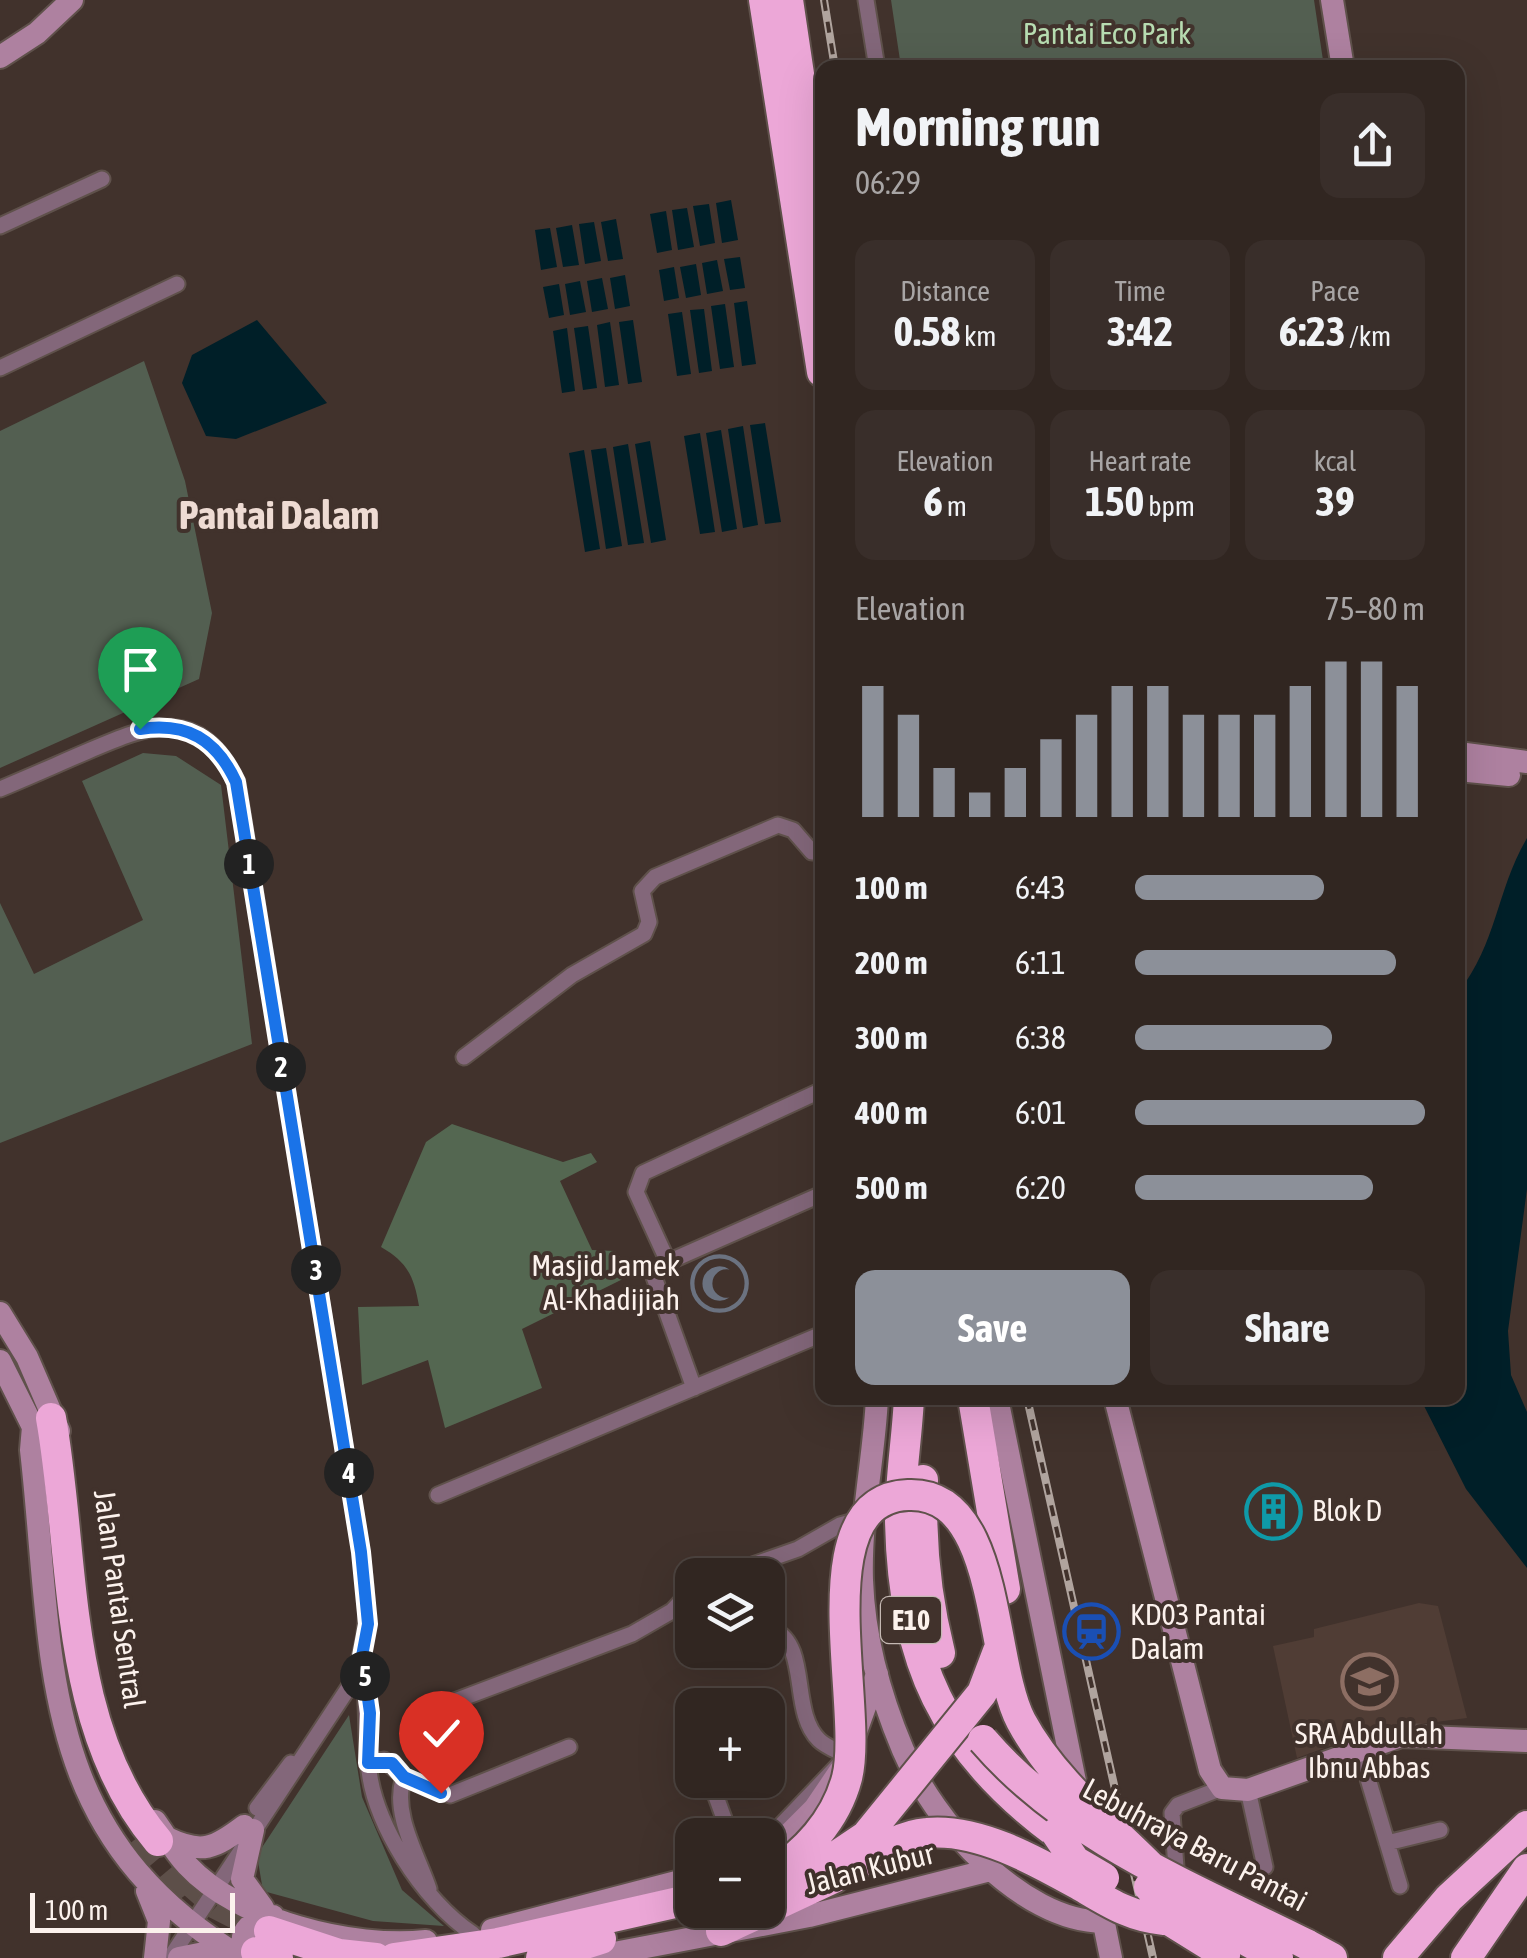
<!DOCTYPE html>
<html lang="en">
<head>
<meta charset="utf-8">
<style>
	:root { --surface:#312621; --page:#392e2a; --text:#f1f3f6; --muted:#a8a5a5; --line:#4c433f; --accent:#8c9099 }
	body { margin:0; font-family:"Asap Condensed",sans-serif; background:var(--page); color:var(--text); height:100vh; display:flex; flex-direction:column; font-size:38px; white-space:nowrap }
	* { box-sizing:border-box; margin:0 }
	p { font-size:32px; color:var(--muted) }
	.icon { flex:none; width:55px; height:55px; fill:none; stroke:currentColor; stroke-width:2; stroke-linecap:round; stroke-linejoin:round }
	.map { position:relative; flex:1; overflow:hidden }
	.side { position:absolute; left:815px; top:60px; width:650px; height:1345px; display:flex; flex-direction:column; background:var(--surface); border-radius:20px; box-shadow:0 10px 40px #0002,0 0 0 2px var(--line) }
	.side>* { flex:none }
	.controls { position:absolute; left:675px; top:1558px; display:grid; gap:20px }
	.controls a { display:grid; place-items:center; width:110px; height:110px; border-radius:20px; background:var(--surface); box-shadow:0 10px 40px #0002,0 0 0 2px var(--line); font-size:50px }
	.scale { position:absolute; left:30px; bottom:25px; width:205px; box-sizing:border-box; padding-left:10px; border:5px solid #fcf2ed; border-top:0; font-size:28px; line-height:35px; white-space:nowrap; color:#fcf2ed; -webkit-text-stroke:8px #41322c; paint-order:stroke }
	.pin { position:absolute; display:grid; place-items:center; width:85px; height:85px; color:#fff; margin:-102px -42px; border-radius:50% 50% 50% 0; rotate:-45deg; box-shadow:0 0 10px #0007 }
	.pin .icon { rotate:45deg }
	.km { position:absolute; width:50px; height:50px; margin:-25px; border-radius:50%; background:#222; color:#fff; font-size:28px; line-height:50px; text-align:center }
	.round { display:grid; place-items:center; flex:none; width:105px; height:105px; border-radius:20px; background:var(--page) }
	.summary { display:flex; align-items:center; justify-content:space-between; height:170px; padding:0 40px }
	h1 { font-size:55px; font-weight:700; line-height:75px }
	.figures { display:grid; grid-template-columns:repeat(3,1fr); gap:15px; height:170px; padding:10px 40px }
	.figures div { display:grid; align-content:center; border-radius:20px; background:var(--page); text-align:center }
	.figures b { font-size:42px; font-weight:700 }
	.figures small { font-size:28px; font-weight:400 }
	.figures p { font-size:28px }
	.chart { height:280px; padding:20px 40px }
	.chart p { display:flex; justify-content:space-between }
	.chart svg { width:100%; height:180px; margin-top:10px; stroke:var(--accent); stroke-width:6 }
	.cta { display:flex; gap:20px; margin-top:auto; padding:20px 40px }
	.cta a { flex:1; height:115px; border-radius:20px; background:var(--accent); color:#fff; font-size:40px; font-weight:700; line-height:115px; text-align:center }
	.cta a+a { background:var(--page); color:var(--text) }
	ul { padding:0 40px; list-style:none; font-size:32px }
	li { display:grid; grid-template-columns:160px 120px 1fr; align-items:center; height:75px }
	li i { height:25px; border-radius:12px; background:var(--accent) }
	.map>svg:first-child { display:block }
	.education { fill:#503d35 }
	.green { fill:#535f51 }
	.forest { fill:#546751 }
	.water { fill:#001f28 }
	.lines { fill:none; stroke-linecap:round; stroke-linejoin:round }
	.highway-tunnel { stroke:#5d4f49; stroke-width:30; stroke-dasharray:30 15; stroke-linecap:butt }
	.street-casing { stroke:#5f514b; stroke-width:19 }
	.secondary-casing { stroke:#5f514b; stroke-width:26 }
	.highway-casing { stroke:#5f514b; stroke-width:34 }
	.street { stroke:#83677a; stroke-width:15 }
	.secondary { stroke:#ae81a0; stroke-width:22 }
	.highway { stroke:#eca7d7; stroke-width:30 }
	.rail-casing { stroke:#b0a49e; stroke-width:8 }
	.rail { stroke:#41322c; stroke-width:4; stroke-dasharray:11; stroke-linecap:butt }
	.highway-bridge-casing { stroke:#5f514b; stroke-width:34; stroke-linecap:butt }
	.highway-bridge { stroke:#eca7d7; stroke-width:30 }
	.route-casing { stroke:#fff; stroke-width:20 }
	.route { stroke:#1a73e8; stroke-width:12 }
	.labels { text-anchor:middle; stroke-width:8; stroke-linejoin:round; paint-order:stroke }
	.shield { fill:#41322c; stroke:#c4b8b3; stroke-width:2.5 }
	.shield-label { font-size:28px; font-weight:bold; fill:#fcf2ed }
	.park-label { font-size:30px; fill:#b7dcb1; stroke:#41322c }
	.poi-label { font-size:30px; fill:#fcf2ed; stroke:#41322c; text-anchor:start }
	.street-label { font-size:30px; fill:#fcf2ed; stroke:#41322c }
	.district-label { font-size:40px; font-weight:bold; fill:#eedbd3; stroke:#41322c }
</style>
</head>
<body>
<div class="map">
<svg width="1527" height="1958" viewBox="0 0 1527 1958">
	<rect width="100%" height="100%" fill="#41322c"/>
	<path class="education" d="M 1419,1603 L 1438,1606 L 1467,1718 L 1374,1730 L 1297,1758 L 1273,1646 L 1314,1637 L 1314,1629 Z"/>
	<path class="green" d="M 891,0 L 1314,0 L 1324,67 L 901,67 Z
		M 144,361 L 185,481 L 212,613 L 199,679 L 0,768 L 0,431 Z
		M 143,753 L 176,756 L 221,785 L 252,1044 L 0,1143 L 0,903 L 34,974 L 143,920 L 82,781 Z
		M 349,1715 L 362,1797 L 402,1890 L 444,1926 L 373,1921 L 263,1891 L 257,1855 Z"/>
	<path class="forest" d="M 452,1124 L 563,1162 L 591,1153 L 597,1162 L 560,1181 L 592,1250 L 615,1251 L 633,1274 L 522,1329 L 542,1388 L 445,1428 L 428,1360 L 362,1385 L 358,1307 L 419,1306 C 414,1276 407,1262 381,1247 L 426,1142 Z"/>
	<path class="water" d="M 731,200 L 738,240 L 722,243 L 716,203 Z
		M 709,204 L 715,243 L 700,246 L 693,206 Z
		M 687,208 L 694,247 L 678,250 L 672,210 Z
		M 666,211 L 672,250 L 657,253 L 650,214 Z
		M 616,219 L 623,259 L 608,261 L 601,222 Z
		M 594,222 L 601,261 L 585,264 L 579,224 Z
		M 572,225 L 579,265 L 563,267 L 556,228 Z
		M 550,228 L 557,267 L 541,270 L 535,230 Z
		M 740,257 L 745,288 L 730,290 L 724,259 Z
		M 717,260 L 723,291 L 707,294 L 702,263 Z
		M 696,264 L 701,295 L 686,298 L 680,267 Z
		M 674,267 L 679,298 L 664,301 L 659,270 Z
		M 625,275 L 630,306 L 615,309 L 610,278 Z
		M 602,278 L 608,309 L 592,312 L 587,281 Z
		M 580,281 L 586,312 L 570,315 L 565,284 Z
		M 559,284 L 564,315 L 549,318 L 543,287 Z
		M 747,301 L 756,364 L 742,366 L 734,303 Z
		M 725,304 L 734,367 L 720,369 L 711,306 Z
		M 704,309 L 712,371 L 699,373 L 690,310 Z
		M 682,312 L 691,374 L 677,376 L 668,314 Z
		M 257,320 L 327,403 L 236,439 L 206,436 L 182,383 L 192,355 Z
		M 633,320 L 642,382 L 628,384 L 619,322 Z
		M 610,322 L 619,385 L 605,387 L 597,325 Z
		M 588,326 L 597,388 L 583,390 L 574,328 Z
		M 567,328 L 575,391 L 562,393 L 553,331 Z
		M 765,423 L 781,522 L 765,524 L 750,425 Z
		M 743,426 L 758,525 L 743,528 L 728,429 Z
		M 721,430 L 737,529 L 722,532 L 706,433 Z
		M 700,433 L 715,532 L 700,534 L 684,436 Z
		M 650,441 L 666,540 L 651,543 L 635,444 Z
		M 628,444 L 644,543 L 628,545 L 613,447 Z
		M 606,448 L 622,546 L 606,549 L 591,450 Z
		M 584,450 L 600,549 L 585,552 L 569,453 Z
		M 1527,838 L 1527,1189 L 1508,1331 L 1511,1375 L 1527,1412 L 1527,1568 L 1466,1489 L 1420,1398 L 1458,1398 L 1458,993 C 1498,941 1496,891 1527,838 Z"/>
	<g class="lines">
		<path class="highway-tunnel" d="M 133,1841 L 191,1910
			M 184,1875 L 218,1905 L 269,1931"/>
		<defs>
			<path id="street" d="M 866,0 L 877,68
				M 0,226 L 102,179
				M 0,368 L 177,284
				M 0,789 C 29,777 58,764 86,752 C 151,724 199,704 237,782 L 361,1552 C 368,1606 372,1635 349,1687 L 170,1958
				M 464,1057 L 572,975 L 644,934 L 649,922 L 642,891 L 655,877 L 778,825 L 793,830 L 812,852 L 822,852
				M 668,1262 L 636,1192 L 643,1173 L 822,1090
				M 694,1388 L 654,1277 L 668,1262 L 822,1194
				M 438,1495 L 822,1334
				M 724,1575 L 798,1549 L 840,1525 L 862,1519
				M 363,1660 C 367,1694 366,1726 368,1760 C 371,1821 423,1901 473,1934
				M 423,1713 L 632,1634 L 672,1611 L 692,1590
				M 1360,1752 L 1400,1886
				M 368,1763 L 384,1760 L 404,1777 L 450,1795 L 569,1747
				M 404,1777 C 391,1812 418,1856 429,1889
				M 710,1780 L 730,1835
				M 1248,1790 L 1265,1867
				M 257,1808 L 291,1763
				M 768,1839 L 847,1756 C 838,1751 826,1747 819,1740 C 790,1712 810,1647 774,1630
				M 1387,1843 L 1440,1830
				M 1177,1881 L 1172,1813 L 1178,1805 L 1222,1788"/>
			<path id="secondary" d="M 1332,0 L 1343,68
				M 0,57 L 37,33 L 72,0
				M 1458,753 L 1527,762
				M 1458,770 L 1509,775
				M 0,1313 L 27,1357 L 59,1431
				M 0,1361 L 33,1427 L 31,1450 C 55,1662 34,1832 242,1958
				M 877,1398 C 874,1459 860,1518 862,1580 C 864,1637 881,1698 903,1750 C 934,1822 1020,1921 1103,1922
				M 997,1398 L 1111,1958
				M 1115,1398 L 1210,1770 L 1222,1788 L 1248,1790 L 1401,1736 L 1527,1741
				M 854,1737 L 877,1674
				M 155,1821 C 165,1835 175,1852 187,1865 C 239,1921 353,1949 426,1941
				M 253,1830 L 242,1879 L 263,1908
				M 167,1838 C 202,1855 215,1848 244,1826
				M 768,1855 L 815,1808 L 840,1771
				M 147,1891 L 159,1921 L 155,1958
				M 492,1930 L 692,1878
				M 179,1958 L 209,1952 L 227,1958
				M 250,1958 C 232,1936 250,1919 273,1916
				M 588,1958 L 809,1916 L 990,1870"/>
			<path id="highway" d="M 764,0 L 822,372
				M 788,0 L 822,229
				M 909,1398 C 907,1438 900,1479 900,1519 C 902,1660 944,1750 1056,1833
				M 973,1398 L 1005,1589
				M 51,1418 C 76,1558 61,1726 158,1841
				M 923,1480 C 920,1538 926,1597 940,1653
				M 269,1931 L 339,1954 L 376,1958
				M 721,1931 L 834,1878
				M 1306,1944 L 1332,1958
				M 256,1952 L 278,1958
				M 394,1958 L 498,1943 L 692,1899
				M 541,1958 L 601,1939
				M 1398,1958 L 1449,1898 L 1527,1826
				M 1466,1958 L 1527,1869"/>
		</defs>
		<use href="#street" class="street-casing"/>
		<use href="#secondary" class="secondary-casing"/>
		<use href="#highway" class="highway-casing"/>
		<use href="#street" class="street"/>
		<use href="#secondary" class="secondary"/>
		<use href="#highway" class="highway"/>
		<defs>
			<path id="rail" d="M 824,0 L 835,68
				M 1027,1398 L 1153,1958"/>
		</defs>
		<use href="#rail" class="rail-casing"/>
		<use href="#rail" class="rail"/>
		<defs>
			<path id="highway-bridge" d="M 983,1740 C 1067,1838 1192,1887 1306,1944
				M 1056,1833 L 1075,1861 L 1104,1878
				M 850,1869 C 874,1854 898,1835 927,1833 C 978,1828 1036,1861 1079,1885 C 1108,1902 1130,1917 1164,1920
				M 768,1876 C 805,1854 836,1820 847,1778 C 865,1708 802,1499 908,1495 C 1001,1491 989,1661 1021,1721 C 1052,1779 1106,1822 1152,1868
				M 796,1883 L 866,1836 L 982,1693 L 998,1651
				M 1149,1887 L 1278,1958
				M 1151,1909 L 1225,1955"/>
		</defs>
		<use href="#highway-bridge" class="highway-bridge-casing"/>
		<use href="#highway-bridge" class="highway-bridge"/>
	</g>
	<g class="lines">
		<defs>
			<path id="route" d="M 140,729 C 187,722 216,739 236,782 L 361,1552 L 368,1624 L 362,1656 L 370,1713 L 368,1763 L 392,1763 L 404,1777 L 441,1793"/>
		</defs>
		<use href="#route" class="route-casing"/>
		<use href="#route" class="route"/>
	</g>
	<defs>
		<symbol id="mosque-ring" viewBox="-11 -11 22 22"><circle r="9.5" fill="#41322c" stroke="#6b7280" stroke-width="1.5"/><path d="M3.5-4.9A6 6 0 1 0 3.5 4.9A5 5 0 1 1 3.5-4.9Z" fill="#6b7280"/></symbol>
		<symbol id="building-ring" viewBox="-11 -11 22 22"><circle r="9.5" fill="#41322c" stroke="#0f9aa8" stroke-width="1.5"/><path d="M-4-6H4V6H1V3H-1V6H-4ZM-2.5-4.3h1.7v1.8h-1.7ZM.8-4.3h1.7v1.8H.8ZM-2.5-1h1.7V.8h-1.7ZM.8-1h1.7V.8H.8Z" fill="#0f9aa8"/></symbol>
		<symbol id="station-ring" viewBox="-11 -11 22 22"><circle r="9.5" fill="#41322c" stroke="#1a4fb4" stroke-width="1.5"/><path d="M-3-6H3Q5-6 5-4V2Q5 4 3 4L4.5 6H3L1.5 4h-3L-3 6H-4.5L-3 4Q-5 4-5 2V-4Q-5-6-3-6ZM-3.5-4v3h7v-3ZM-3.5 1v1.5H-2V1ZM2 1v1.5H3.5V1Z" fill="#1a4fb4"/></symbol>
		<symbol id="school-ring" viewBox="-11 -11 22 22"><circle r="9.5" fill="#41322c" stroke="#8d6e63" stroke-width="1.5"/><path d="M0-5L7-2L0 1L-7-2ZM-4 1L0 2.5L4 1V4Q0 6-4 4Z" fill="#8d6e63"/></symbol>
	</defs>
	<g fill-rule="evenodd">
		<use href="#mosque-ring" x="688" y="1252" width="63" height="63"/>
		<use href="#building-ring" x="1242" y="1480" width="63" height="63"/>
		<use href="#station-ring" x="1060" y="1600" width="63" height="63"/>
		<use href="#school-ring" x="1338" y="1650" width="63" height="63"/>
	</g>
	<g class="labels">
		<rect class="shield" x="881" y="1597" width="60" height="46" rx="8"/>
		<g class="shield-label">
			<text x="911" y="1630">E10</text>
		</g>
		<g class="park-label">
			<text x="1107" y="44">Pantai Eco Park</text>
		</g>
		<g class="poi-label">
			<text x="680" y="1276" text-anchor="end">Masjid Jamek<tspan x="680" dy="34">Al-Khadijiah</tspan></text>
			<text x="1312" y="1521">Blok D</text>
			<text x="1130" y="1625">KD03 Pantai<tspan x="1130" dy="34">Dalam</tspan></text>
			<text x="1369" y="1744" text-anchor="middle">SRA Abdullah<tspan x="1369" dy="34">Ibnu Abbas</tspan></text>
		</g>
		<g class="street-label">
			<text transform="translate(119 1599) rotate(82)" y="10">Jalan Pantai Sentral</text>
			<text transform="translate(1195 1845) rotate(28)" y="10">Lebuhraya Baru Pantai</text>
			<text transform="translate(870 1869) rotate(-14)" y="10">Jalan Kubur</text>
		</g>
		<g class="district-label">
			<text x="279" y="529">Pantai Dalam</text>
		</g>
	</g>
</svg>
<div class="controls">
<a><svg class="icon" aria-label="layers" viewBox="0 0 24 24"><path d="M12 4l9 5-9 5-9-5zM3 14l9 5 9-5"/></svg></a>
<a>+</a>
<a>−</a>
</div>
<div class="scale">100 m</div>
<div class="pin" style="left:140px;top:729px;background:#1e9e55"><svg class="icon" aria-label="arrive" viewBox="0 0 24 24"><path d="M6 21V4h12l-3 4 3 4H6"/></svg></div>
<div class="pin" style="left:441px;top:1793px;background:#d93025"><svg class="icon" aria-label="check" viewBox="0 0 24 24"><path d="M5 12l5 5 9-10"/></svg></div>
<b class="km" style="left:249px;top:864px">1</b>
<b class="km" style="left:281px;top:1067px">2</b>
<b class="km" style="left:316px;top:1270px">3</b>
<b class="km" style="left:349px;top:1473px">4</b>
<b class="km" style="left:365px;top:1676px">5</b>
<section class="side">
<div class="summary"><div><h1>Morning run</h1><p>06:29</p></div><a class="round"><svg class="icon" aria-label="share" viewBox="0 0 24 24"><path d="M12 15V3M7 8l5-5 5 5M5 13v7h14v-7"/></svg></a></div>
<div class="figures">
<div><p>Distance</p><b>0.58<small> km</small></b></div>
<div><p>Time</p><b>3:42</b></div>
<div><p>Pace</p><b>6:23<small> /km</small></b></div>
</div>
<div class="figures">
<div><p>Elevation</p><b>6<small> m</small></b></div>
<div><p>Heart rate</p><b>150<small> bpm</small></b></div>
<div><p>kcal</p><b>39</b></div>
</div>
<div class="chart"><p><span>Elevation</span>75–80 m</p>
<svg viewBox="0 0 160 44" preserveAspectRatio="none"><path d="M5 44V12M15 44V19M25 44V32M35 44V38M45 44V32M55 44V25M65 44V19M75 44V12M85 44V12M95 44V19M105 44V19M115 44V19M125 44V12M135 44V6M145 44V6M155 44V12"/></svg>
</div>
<ul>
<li><b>100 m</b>6:43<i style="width:65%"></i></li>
<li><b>200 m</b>6:11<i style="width:90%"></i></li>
<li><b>300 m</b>6:38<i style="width:68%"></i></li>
<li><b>400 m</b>6:01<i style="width:100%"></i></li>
<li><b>500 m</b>6:20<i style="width:82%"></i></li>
</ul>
<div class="cta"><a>Save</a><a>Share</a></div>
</section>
</div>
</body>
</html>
